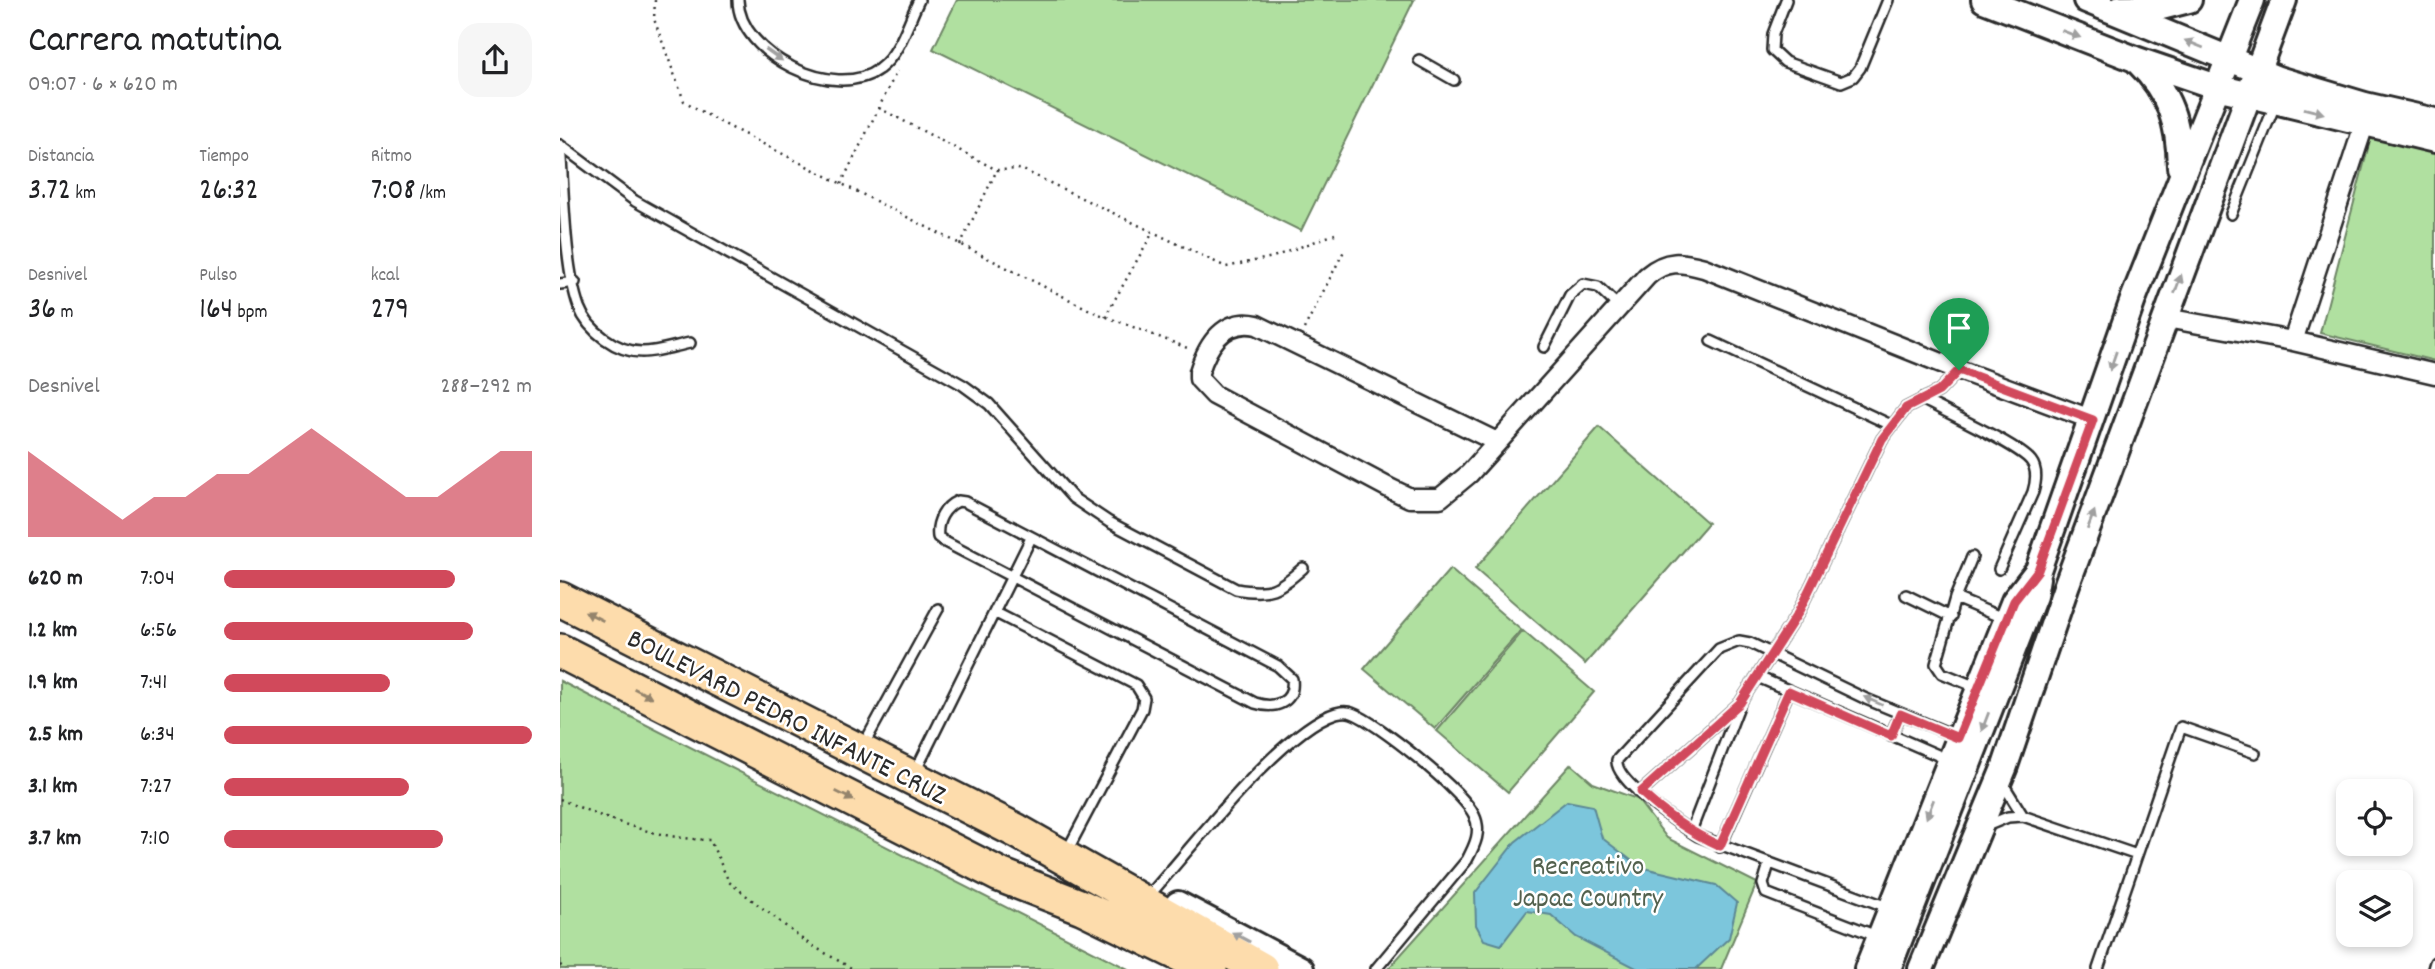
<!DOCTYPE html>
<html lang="es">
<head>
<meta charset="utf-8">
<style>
	:root { --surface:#fff; --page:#f6f6f6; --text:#202124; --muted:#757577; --accent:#d1495b }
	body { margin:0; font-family:Dekko,sans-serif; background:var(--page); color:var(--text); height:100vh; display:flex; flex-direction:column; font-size:26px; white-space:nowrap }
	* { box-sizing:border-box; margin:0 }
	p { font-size:23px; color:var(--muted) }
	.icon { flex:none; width:38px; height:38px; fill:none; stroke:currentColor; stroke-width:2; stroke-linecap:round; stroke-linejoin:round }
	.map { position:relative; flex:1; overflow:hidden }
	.drawer { display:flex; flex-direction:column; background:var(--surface); width:560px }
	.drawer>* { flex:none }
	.fabs { position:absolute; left:1776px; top:779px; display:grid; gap:14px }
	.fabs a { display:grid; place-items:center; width:77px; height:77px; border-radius:14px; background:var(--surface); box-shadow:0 4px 10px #0003; font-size:35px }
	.pin { position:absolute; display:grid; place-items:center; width:60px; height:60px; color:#fff; margin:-72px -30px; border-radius:50% 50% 50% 0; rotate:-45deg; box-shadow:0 0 7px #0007 }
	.pin .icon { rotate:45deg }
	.round { display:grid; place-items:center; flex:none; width:74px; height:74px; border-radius:21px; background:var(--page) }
	.headline { display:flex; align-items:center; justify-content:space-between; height:119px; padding:0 28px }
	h1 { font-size:38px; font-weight:600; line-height:52px }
	.figures { display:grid; grid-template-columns:repeat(3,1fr); gap:10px; height:119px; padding:7px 28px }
	.figures div { display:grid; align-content:center }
	.figures b { font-size:30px; font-weight:600 }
	.figures small { font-size:19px; font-weight:400 }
	.figures p { font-size:19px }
	.chart { height:196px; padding:14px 28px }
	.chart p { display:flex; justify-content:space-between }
	.chart svg { width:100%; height:126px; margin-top:7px; fill:var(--accent); opacity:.7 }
	ul { padding:0 28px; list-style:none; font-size:23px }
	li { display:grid; grid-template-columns:112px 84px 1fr; align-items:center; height:52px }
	li i { height:18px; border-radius:9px; background:var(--accent) }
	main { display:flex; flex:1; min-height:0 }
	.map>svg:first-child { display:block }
	.green { fill:#b0e0a0; stroke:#6e8666; stroke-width:2 }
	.water { fill:#7cc6dc; stroke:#5c8895; stroke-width:2 }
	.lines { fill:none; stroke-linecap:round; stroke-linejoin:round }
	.lane-casing { stroke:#2b2b2b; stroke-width:14 }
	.street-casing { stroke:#2b2b2b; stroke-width:23 }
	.secondary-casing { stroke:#2b2b2b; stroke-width:30 }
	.highway-casing { stroke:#2b2b2b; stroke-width:38 }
	.path { stroke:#2b2b2b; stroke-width:2.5; stroke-dasharray:2 5; stroke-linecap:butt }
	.lane { stroke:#fff; stroke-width:9 }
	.street { stroke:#fff; stroke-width:18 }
	.secondary { stroke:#fff; stroke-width:24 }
	.highway { stroke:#fddcac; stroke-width:33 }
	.oneway { fill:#a0a0a0 }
	.oneway2 { fill:#94846c }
	.route-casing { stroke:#fff; stroke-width:14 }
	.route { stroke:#d1495b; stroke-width:9 }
	.labels { text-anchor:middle; stroke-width:5; stroke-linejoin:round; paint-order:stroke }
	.street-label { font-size:28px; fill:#2b2b2b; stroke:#fff }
	.park-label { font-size:28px; fill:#53614e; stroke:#fff }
</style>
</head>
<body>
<main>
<section class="drawer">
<div class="headline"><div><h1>Carrera matutina</h1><p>09:07 · 6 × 620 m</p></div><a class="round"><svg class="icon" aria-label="share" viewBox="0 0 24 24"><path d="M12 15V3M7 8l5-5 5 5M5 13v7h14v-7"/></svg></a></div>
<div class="figures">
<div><p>Distancia</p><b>3.72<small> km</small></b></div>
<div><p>Tiempo</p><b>26:32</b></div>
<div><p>Ritmo</p><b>7:08<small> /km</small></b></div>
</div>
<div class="figures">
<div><p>Desnivel</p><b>36<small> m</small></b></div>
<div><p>Pulso</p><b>164<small> bpm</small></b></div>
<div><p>kcal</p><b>279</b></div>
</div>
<div class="chart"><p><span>Desnivel</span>288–292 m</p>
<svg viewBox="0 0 160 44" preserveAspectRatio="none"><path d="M0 44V14L10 22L20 30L30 38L40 30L50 30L60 22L70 22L80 14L90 6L100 14L110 22L120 30L130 30L140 22L150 14L160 14V44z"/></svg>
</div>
<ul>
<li><b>620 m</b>7:04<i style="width:75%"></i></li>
<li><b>1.2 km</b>6:56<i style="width:81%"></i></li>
<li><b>1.9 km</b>7:41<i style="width:54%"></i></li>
<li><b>2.5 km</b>6:34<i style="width:100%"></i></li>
<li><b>3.1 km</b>7:27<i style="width:60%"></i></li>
<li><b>3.7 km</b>7:10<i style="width:71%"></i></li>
</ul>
</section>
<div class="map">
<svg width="1875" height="969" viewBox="0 0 1875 969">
	<rect width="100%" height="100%" fill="#fff"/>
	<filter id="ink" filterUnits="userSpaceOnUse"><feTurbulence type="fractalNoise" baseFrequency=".0143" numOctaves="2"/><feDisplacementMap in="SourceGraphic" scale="14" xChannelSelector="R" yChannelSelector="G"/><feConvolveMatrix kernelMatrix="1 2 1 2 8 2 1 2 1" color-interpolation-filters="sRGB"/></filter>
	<g filter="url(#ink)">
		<path class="green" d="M 397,0 L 854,0 L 741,231 L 373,49 Z
			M 1812,133 L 1875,151 L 1875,361 L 1760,333 Z
			M 1039,427 L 1148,523 L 1025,664 L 915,569 Z
			M 890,569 L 961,630 L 875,729 L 804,669 Z
			M 963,631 L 1034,692 L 948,792 L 877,731 Z
			M 0,681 L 568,969 L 569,969 L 0,969 Z
			M 1011,764 L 1033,783 L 1077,799 L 1107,838 L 1197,883 L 1161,969 L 828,969 Z"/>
		<path class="water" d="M 1007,801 L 1033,806 L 1042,838 L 1080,867 L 1156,885 L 1177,903 L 1169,938 L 1136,969 L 1078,969 L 1016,937 L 991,915 L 967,911 L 941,945 L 924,940 L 916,925 L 915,893 L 955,842 Z"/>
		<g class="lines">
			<defs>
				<path id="lane" d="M 178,0 C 179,55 275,102 319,69 C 340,54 348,22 359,0
					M 1226,0 L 1213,34 L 1212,50 L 1225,62 L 1281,82 L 1293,77 L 1300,68 L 1328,0
					M 859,60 L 894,80
					M 0,145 L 75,201 L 403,385 L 429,404 L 513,498 L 549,522 L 676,589 C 710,595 718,590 743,568
					M 0,145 C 4,190 4,266 19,307 C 28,331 57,352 82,352 C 97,352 115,346 130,343
					M 1671,214 L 1716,102
					M 0,284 L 15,282
					M 1151,341 L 1331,425
					M 984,347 L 1010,295 L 1023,284 L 1038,287 L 1058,306
					M 1362,399 C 1383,411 1459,445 1471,461 C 1478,470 1476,482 1473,492 L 1439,569
					M 398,501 L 405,502 L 718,666 L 732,679 C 735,704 714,709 695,703 L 385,542 L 378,537 C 376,522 384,507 398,501 Z
					M 1412,557 L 1395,598 L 1376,664 L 1382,673 L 1416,687
					M 1346,595 L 1391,617
					M 1395,598 L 1445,619
					M 436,613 L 576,685 L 584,698 L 582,709 L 507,851
					M 1198,677 L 1389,760
					M 1331,736 L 1340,714
					M 303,746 L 378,609
					M 355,772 L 471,538
					M 1442,782 L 1463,816
					M 1081,792 L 1180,703 L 1238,613 L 1322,439 L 1346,408 L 1379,391 L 1399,370
					M 1426,826 L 1448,817 L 1463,816 L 1577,855
					M 1131,831 L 1179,706
					M 1160,847 L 1229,691
					M 1209,864 L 1203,884 L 1206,893 L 1319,937
					M 593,891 C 632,847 723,729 776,713 C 780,712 787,711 792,713 C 817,722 903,791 914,815 C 922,831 915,845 907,860 L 816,969
					M 1330,908 L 1138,836 C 1120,824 1054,781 1057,760 L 1159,649 L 1179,641 L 1190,643 L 1306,699 L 1398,737
					M 1538,969 L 1621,727 L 1695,753
					M 1873,969 L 1875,962"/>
				<path id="street" d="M 1606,318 L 1733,341 L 1875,374
					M 1733,341 L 1804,125
					M 937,442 L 697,325 C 665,318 648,343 639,372 L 639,379 L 654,395 L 831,489 L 850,498 L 880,498 L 909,474 L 1087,276 C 1107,259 1121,262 1144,268 L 1399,370 L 1533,420"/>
				<path id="secondary" d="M 1424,0 L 1575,59 L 1657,87 L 1875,140
					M 1526,0 L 1718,79 L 1805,105 L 1875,121
					M 1560,8 L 1602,7 L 1629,0
					M 1578,62 C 1610,93 1619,123 1620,167
					M 618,904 L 741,969
					M 1307,969 L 1454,601 L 1478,570 L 1574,297 L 1692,0
					M 1328,969 L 1474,596 L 1477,578
					M 1361,969 L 1445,766 L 1507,584 L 1724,0"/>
				<path id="highway" d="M 0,599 L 457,831 L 701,969
					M 0,651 L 440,875 L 522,907 L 650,969"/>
			</defs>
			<use href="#lane" class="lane-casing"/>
			<use href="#street" class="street-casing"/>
			<use href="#secondary" class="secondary-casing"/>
			<use href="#highway" class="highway-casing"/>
			<path class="path" d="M 95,0 L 94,19 L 124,101 L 156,120 L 534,312 L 630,349
				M 319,108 L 437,170 L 461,169 L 666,267 L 713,257 L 775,234
				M 281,184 L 337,71
				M 400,245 L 437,170
				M 545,317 L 593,232
				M 744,329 L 784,251
				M 0,799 C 48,820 98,839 150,840 L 169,882 L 246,942 L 293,969
				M 0,965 L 6,969"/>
			<use href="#lane" class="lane"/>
			<use href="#street" class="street"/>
			<use href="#secondary" class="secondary"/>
			<use href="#highway" class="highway"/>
		</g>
		<defs><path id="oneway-solid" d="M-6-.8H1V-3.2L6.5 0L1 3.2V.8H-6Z" transform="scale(1.75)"/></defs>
		<g class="oneway">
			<use href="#oneway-solid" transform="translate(1511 34) rotate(21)"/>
			<use href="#oneway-solid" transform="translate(1634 44) rotate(-158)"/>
			<use href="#oneway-solid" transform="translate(214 55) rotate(35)"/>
			<use href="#oneway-solid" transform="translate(1754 111) rotate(15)"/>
			<use href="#oneway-solid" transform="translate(1618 284) rotate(-70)"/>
			<use href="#oneway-solid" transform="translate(1553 361) rotate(109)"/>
			<use href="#oneway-solid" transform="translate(1531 520) rotate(-69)"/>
			<use href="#oneway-solid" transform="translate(1313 701) rotate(-156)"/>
			<use href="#oneway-solid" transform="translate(1425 722) rotate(111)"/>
			<use href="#oneway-solid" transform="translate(1370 809) rotate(111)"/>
			<use href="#oneway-solid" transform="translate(681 937) rotate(-152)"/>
		</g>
		<g class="oneway2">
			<use href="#oneway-solid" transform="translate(34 616) rotate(-153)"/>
			<use href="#oneway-solid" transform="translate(83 693) rotate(27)"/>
			<use href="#oneway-solid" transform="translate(285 796) rotate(27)"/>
		</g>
	</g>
	<g class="lines" filter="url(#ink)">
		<defs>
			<path id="route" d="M 1399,370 L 1533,420 L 1478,570 L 1454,601 L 1398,738 L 1340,714 L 1331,736 L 1229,691 L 1160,846 C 1129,832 1105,815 1081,792 L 1180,703 L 1238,613 L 1322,439 L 1346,408 L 1379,391 Z"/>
		</defs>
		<use href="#route" class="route-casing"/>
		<use href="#route" class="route"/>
	</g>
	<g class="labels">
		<g class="street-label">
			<text transform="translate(228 715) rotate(27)" y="10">BOULEVARD PEDRO INFANTE CRUZ</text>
		</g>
		<g class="park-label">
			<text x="1028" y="874">Recreativo<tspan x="1028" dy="32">Japac Country</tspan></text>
		</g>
	</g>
</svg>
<div class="fabs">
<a><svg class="icon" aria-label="locate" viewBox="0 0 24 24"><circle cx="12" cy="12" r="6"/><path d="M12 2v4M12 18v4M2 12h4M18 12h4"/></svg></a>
<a><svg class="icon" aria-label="layers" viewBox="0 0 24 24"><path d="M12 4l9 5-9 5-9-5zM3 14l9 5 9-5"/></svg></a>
</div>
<div class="pin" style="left:1399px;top:370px;background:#1e9e55"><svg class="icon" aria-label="arrive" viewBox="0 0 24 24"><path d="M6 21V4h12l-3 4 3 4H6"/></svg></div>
</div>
</main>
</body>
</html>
